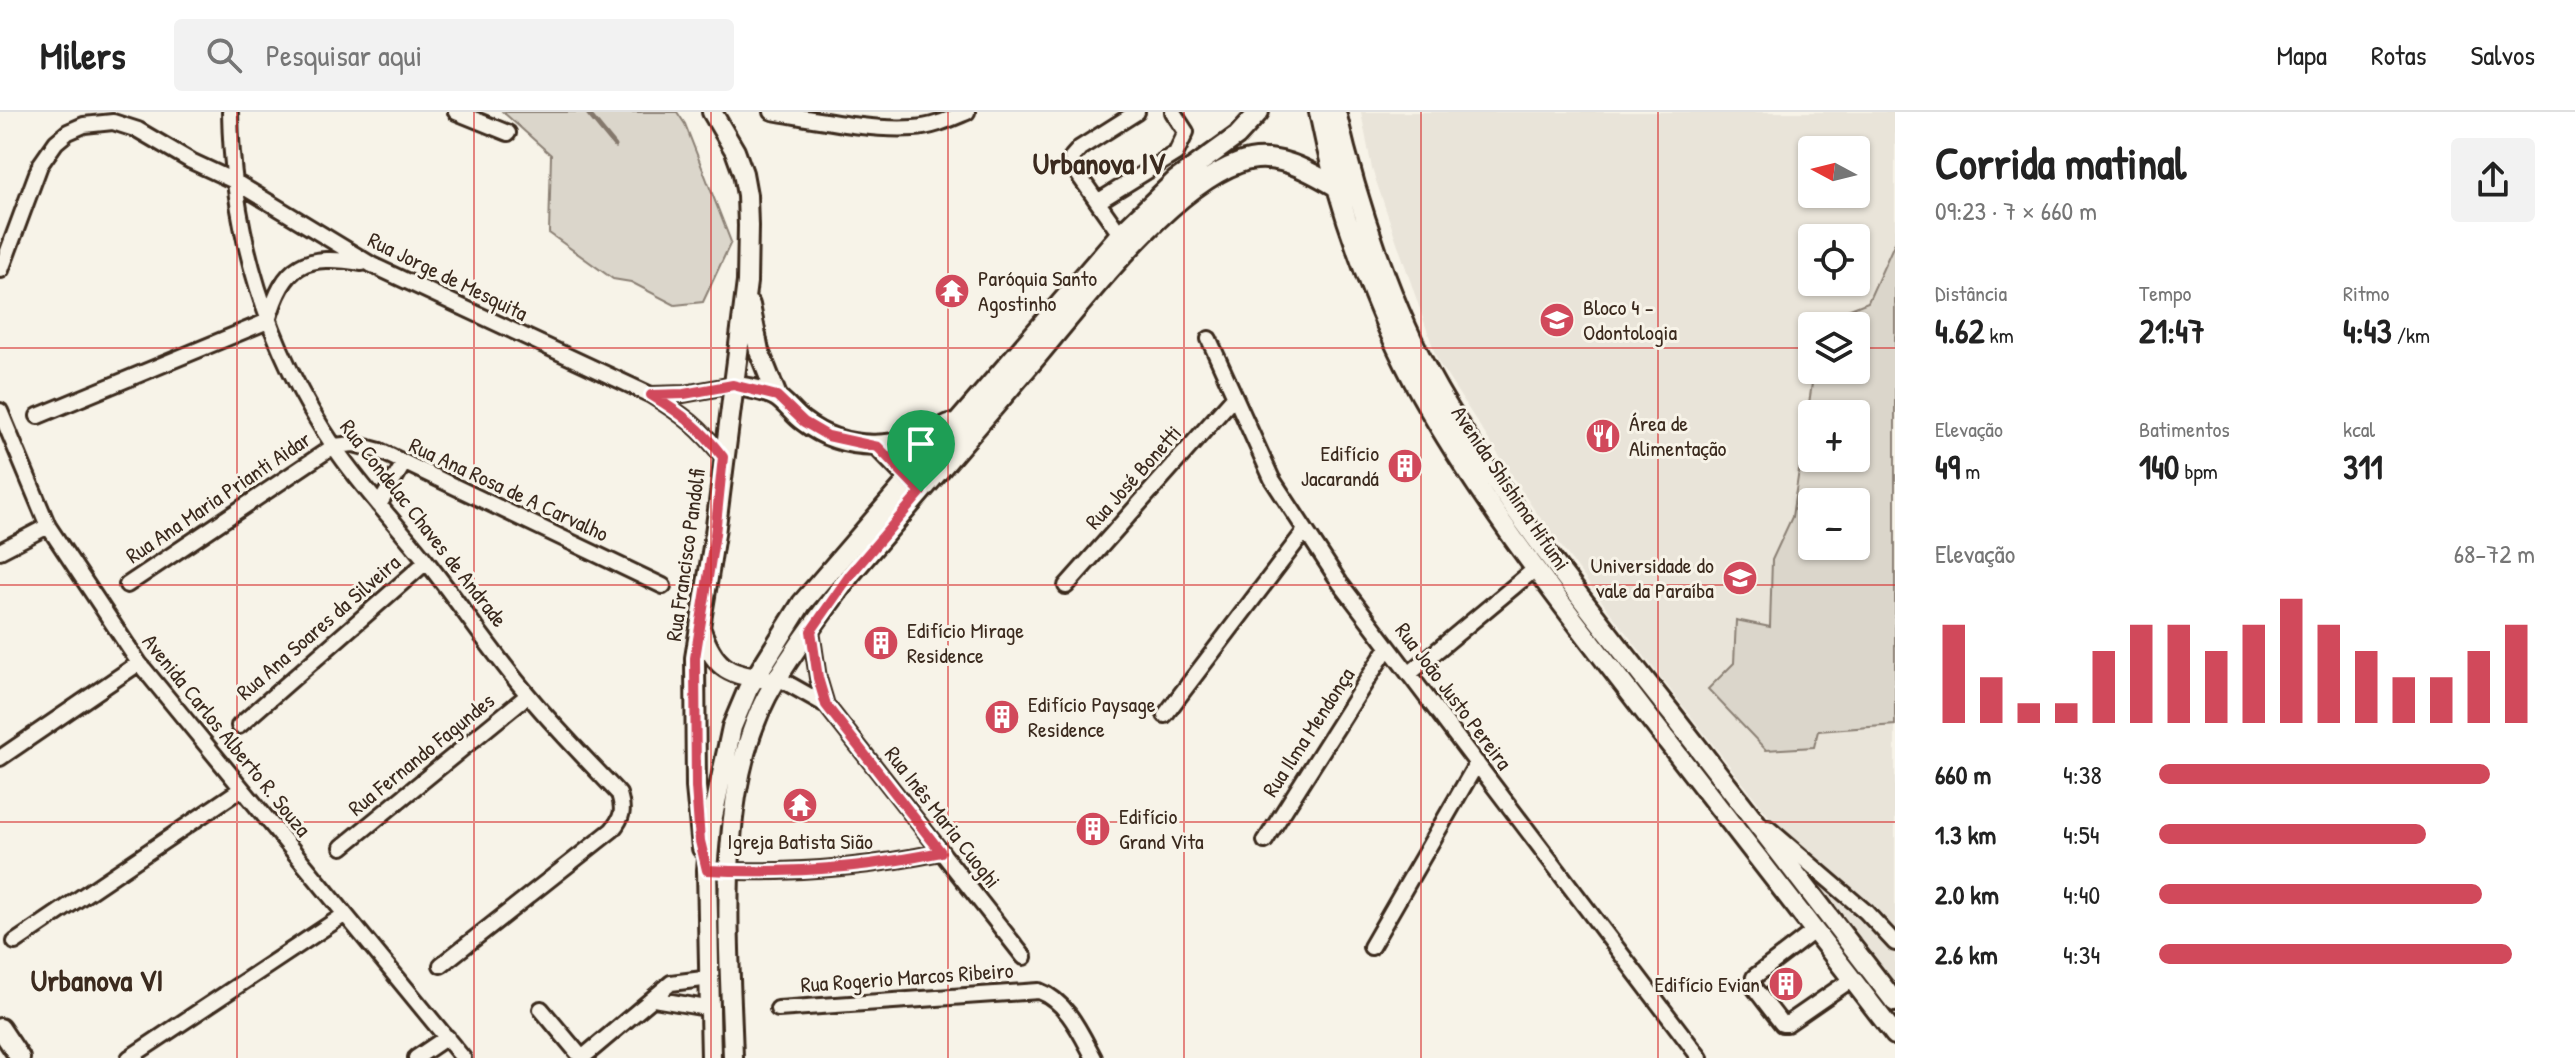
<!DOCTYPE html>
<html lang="pt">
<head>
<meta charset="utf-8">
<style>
	:root { --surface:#fff; --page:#f2f2f2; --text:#222; --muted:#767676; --line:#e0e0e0; --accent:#d1495b }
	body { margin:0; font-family:"Patrick Hand",sans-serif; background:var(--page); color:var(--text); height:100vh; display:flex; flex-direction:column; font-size:30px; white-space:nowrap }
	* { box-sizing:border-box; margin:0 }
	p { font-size:26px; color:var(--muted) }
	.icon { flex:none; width:44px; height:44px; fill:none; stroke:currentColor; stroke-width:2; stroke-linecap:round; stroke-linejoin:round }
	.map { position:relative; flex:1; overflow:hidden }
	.drawer { display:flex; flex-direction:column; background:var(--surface); width:680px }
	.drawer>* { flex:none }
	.needle { width:52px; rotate:277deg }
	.fabs { position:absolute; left:1798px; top:24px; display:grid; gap:16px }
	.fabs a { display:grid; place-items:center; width:72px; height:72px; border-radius:8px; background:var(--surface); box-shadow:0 2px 6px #0004; font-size:40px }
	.pin { position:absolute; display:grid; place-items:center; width:68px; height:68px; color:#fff; margin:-82px -34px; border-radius:50% 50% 50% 0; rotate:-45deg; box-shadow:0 0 8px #0007 }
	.pin .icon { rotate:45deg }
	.round { display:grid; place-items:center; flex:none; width:84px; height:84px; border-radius:8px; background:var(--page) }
	.head { display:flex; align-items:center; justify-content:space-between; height:136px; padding:0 40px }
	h1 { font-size:44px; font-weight:800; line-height:60px }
	.metrics { display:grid; grid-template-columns:repeat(3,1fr); gap:12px; height:136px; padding:8px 40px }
	.metrics div { display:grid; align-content:center }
	.metrics b { font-size:34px; font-weight:800 }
	.metrics small { font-size:22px; font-weight:400 }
	.metrics p { font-size:22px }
	.chart { height:224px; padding:16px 40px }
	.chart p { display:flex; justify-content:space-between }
	.chart svg { width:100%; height:144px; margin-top:8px; stroke:var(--accent); stroke-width:6 }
	ul { padding:0 40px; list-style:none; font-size:26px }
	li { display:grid; grid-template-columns:128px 96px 1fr; align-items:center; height:60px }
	li i { height:20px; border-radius:10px; background:var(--accent) }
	header { display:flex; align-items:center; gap:48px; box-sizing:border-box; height:112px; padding:0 40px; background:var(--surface); border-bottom:2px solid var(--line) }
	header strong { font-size:38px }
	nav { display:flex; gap:44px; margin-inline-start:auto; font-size:28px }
	.search { width:560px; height:72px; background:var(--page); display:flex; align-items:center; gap:20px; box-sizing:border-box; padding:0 28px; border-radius:8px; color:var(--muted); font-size:30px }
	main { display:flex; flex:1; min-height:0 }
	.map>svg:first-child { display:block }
	.built { fill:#e9e4d9; fill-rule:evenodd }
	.green { fill:#dbd6cb; stroke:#8b8074; stroke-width:2; fill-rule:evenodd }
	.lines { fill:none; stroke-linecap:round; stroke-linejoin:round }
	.stream { stroke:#84786c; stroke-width:5 }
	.minor-casing { stroke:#3b2a1e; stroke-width:20 }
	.tertiary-casing { stroke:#3b2a1e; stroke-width:24 }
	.minor { stroke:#f7f3e8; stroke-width:14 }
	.tertiary { stroke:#f7f3e8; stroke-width:18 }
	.route-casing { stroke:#fff; stroke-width:16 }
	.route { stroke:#d1495b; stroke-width:10 }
	.grid { fill:none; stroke:#d62828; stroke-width:2; stroke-opacity:0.55 }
	.labels { text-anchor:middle; stroke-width:6; stroke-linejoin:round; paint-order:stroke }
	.street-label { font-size:22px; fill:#3b2a1e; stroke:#f7f3e8 }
	.poi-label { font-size:22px; fill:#3b2a1e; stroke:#f7f3e8; text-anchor:start }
	.district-label { font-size:30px; font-weight:bold; fill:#3b2a1e; stroke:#f7f3e8 }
</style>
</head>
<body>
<header>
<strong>Milers</strong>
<div class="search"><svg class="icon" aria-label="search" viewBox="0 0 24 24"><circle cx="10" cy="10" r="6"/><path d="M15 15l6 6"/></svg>Pesquisar aqui</div>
<nav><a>Mapa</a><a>Rotas</a><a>Salvos</a></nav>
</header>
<main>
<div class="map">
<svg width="1895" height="946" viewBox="0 0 1895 946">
	<rect width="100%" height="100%" fill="#f7f3e8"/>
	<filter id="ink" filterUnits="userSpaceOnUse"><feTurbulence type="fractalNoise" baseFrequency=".0125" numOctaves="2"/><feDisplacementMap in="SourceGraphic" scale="16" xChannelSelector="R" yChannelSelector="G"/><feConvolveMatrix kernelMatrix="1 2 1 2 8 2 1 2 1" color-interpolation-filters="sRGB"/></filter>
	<g filter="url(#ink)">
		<path class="built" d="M 1361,0 L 1895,0 L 1895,875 L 1774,711 L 1609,499 L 1533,396 L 1438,250 L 1372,57 ZM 1812,38 L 1856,38 L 1856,82 L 1812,82 ZM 1812,126 L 1856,126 L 1856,170 L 1812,170 ZM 1812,214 L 1856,214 L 1856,258 L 1812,258 ZM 1812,302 L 1856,302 L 1856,346 L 1812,346 ZM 1812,390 L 1856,390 L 1856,434 L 1812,434 Z"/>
		<path class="green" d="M 503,0 L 677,0 L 685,12 L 731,130 L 703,190 L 675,193 L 631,170 L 613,167 L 549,121 L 551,43 Z
			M 1895,130 L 1895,613 L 1818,619 L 1814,635 L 1766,638 L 1708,577 L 1734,551 L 1736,508 L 1770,515 L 1772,448 L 1792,405 L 1814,258 L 1856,258 L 1856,214 L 1821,214 L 1822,208 L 1868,190 ZM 1812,302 L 1856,302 L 1856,346 L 1812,346 ZM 1812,390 L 1856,390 L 1856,434 L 1812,434 Z"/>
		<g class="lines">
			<path class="stream" d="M 587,0 L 615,34"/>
			<defs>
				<path id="minor" d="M 230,0 C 232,121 267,236 335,336 C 362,376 396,411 426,449 C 461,493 492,541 529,584 C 557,618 589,650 619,682 C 624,698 623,705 612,718 L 441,853
					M 456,0 L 508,21
					M 772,0 C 815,7 871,19 914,16 C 933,15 950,7 967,0
					M 1099,89 L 1176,41 L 1186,20 L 1173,0
					M 1120,122 L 1073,55 L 1072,45 L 1080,36 L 1137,0
					M 1,158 L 40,53 L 56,30 L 68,20 L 84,13 L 113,10 L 138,18 L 191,49 L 234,69 L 372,153 L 651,283 C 682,302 701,316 723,345
					M 1209,227 L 1272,367 L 1340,471 L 1700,946
					M 651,283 L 684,282 L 733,273
					M 0,299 L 48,414 L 139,551 L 463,946
					M 38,304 L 268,209 C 284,151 305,142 362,151
					M 379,393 L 404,351
					M 0,439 L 48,414
					M 127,473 L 334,334 L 354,332 L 380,339 L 663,474
					M 1066,474 L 1234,285
					M 811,519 L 818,566 L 826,593 L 1024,845
					M 1409,562 L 1535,457
					M 778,566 L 826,593
					M 1165,603 L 1304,420
					M 239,614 L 426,450
					M 0,646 L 139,551
					M 1768,716 L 1866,800 L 1895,831
					M 1265,729 L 1388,535
					M 342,735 L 528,583
					M 707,758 C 785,762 865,756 941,740
					M 1814,819 L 1754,865 L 1752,873 L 1782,912 L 1787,912 L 1852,867
					M 15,830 L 241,677
					M 1371,835 L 1477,651
					M 654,887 L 712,897
					M 541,897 L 582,946 L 671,871 L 711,866
					M 778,897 L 1039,879 C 1067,889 1081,922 1094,946
					M 129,946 L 344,803
					M 416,946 L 447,925"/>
				<path id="tertiary" d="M 1319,0 C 1337,93 1375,200 1421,283 C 1485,397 1568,500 1647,603 C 1730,710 1813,816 1895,923
					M 1336,0 C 1357,91 1392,197 1438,278 C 1505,394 1590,498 1672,602 C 1747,698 1821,794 1895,890
					M 750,193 L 759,239 L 777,284
					M 733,273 C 747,276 763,277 775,284 C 785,289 793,302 803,309 C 847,343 902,337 949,312
					M 878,335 L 915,373
					M 701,518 C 713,552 726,564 763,566
					M 702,736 L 696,675 L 695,546 L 715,422 L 747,170 L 748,114 L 747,83 L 743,61 L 735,39 L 712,0
					M 0,916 L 20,946
					M 711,946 L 707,758 L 711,714 L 732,615 L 748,577 L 802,491 L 1120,122 L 1176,68 L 1237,24 L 1259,0
					M 733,946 C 730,835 714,685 767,584 C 790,542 822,502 850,463 C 912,391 973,319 1035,247 C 1083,190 1169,76 1239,51 C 1273,38 1306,57 1335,74"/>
			</defs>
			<use href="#minor" class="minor-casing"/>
			<use href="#tertiary" class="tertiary-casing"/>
			<use href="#minor" class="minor"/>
			<use href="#tertiary" class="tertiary"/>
		</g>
	</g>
	<g class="lines" filter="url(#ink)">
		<defs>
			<path id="route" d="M 733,273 L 777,284 L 804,310 L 828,324 L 878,335 L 921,380 L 850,463 L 811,519 L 818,566 L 826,593 L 941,740 C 865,756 785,762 707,758 L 700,729 L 696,675 L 695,546 L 715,422 L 723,345 C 701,316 682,302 651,283 L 684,282 Z"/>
		</defs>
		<use href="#route" class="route-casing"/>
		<use href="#route" class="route"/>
	</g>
	<path class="grid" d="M 237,0 L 237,946M 474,0 L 474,946M 711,0 L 711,946M 948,0 L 948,946M 1184,0 L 1184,946M 1421,0 L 1421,946M 1658,0 L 1658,946M 0,236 L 1812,236M 1856,236 L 1895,236M 0,473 L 1895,473M 0,710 L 1895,710"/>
	<defs>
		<symbol id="temple-disc" viewBox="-11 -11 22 22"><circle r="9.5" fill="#d1495b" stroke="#f7f3e8"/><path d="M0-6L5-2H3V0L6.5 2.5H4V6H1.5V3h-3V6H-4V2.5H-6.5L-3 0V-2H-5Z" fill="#fff"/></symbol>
		<symbol id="university-disc" viewBox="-11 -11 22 22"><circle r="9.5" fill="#d1495b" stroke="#f7f3e8"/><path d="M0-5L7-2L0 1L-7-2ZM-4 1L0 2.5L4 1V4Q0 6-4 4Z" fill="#fff"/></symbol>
		<symbol id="restaurant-disc" viewBox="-11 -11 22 22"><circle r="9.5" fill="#d1495b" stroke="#f7f3e8"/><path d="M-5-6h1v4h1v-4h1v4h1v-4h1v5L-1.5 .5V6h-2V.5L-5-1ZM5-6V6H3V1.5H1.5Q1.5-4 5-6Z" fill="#fff"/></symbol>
		<symbol id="building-disc" viewBox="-11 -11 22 22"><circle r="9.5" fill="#d1495b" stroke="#f7f3e8"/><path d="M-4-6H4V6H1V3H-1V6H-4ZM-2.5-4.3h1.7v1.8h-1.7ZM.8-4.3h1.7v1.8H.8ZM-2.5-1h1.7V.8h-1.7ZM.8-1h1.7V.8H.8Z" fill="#fff"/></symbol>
	</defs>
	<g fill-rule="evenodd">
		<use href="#temple-disc" x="932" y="159" width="40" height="40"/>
		<use href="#university-disc" x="1537" y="188" width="40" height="40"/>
		<use href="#restaurant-disc" x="1583" y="304" width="40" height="40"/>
		<use href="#building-disc" x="1385" y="334" width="40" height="40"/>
		<use href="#university-disc" x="1720" y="446" width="40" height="40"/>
		<use href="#building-disc" x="861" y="511" width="40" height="40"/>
		<use href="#building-disc" x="982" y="585" width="40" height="40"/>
		<use href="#temple-disc" x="780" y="673" width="40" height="40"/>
		<use href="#building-disc" x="1073" y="697" width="40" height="40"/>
		<use href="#building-disc" x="1766" y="852" width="40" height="40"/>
	</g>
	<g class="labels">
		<g class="street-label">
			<text transform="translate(448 164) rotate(26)" y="8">Rua Jorge de Mesquita</text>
			<text transform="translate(1133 365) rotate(-48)" y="8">Rua José Bonetti</text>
			<text transform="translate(1511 376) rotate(56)" y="8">Avenida Shishima Hifumi</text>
			<text transform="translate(509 377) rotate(25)" y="8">Rua Ana Rosa de A Carvalho</text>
			<text transform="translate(218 385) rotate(-34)" y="8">Rua Ana Maria Prianti Aidar</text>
			<text transform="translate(424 411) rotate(52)" y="8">Rua Condelac Chaves de Andrade</text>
			<text transform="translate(685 443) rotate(-82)" y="8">Rua Francisco Pandolfi</text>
			<text transform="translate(318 515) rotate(-41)" y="8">Rua Ana Soares da Silveira</text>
			<text transform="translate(1454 584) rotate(53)" y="8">Rua João Justo Pereira</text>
			<text transform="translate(1308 620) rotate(-57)" y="8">Rua Ilma Mendonça</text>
			<text transform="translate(227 623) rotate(51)" y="8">Avenida Carlos Alberto R. Souza</text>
			<text transform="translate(421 642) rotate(-39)" y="8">Rua Fernando Fagundes</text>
			<text transform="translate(943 705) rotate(52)" y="8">Rua Inês Maria Cuoghi</text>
			<text transform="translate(907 865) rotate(-4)" y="8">Rua Rogerio Marcos Ribeiro</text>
		</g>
		<g class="poi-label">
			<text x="978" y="174">Paróquia Santo<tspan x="978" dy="25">Agostinho</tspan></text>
			<text x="1583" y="203">Bloco 4 -<tspan x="1583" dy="25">Odontologia</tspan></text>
			<text x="1629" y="319">Área de<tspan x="1629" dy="25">Alimentação</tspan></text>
			<text x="1379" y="349" text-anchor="end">Edifício<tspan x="1379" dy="25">Jacarandá</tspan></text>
			<text x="1714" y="461" text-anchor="end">Universidade do<tspan x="1714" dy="25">vale da Paraíba</tspan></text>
			<text x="907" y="526">Edifício Mirage<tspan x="907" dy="25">Residence</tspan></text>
			<text x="1028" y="600">Edifício Paysage<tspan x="1028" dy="25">Residence</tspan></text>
			<text x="1119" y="712">Edifício<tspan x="1119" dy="25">Grand Vita</tspan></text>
			<text x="800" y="737" text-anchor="middle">Igreja Batista Sião</text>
			<text x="1760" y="880" text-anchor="end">Edifício Evian</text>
		</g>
		<g class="district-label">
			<text x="1099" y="62">Urbanova IV</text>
			<text x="97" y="879">Urbanova VI</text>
		</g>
	</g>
</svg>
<div class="fabs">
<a><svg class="needle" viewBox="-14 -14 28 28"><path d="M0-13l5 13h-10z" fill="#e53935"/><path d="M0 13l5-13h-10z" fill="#767676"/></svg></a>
<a><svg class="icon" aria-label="locate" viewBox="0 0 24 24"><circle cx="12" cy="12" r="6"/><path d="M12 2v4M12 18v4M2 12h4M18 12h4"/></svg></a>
<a><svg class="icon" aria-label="layers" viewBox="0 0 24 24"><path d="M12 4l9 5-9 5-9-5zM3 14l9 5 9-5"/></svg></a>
<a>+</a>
<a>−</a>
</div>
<div class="pin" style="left:921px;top:380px;background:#1e9e55"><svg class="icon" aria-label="arrive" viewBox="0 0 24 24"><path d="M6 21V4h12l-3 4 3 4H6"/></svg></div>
</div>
<section class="drawer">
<div class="head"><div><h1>Corrida matinal</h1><p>09:23 · 7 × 660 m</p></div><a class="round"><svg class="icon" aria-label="share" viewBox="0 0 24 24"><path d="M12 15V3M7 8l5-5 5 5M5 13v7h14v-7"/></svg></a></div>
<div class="metrics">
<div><p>Distância</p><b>4.62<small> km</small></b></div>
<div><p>Tempo</p><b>21:47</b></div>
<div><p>Ritmo</p><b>4:43<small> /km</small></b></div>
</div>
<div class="metrics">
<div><p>Elevação</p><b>49<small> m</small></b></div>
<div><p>Batimentos</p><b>140<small> bpm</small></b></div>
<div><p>kcal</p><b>311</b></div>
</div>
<div class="chart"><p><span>Elevação</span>68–72 m</p>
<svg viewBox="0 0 160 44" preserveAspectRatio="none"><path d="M5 44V14M15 44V30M25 44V38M35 44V38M45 44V22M55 44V14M65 44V14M75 44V22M85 44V14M95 44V6M105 44V14M115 44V22M125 44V30M135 44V30M145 44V22M155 44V14"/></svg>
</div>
<ul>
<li><b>660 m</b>4:38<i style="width:88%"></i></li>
<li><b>1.3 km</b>4:54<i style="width:71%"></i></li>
<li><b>2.0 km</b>4:40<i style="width:86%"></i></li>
<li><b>2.6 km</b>4:34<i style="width:94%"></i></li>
</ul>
</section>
</main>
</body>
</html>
